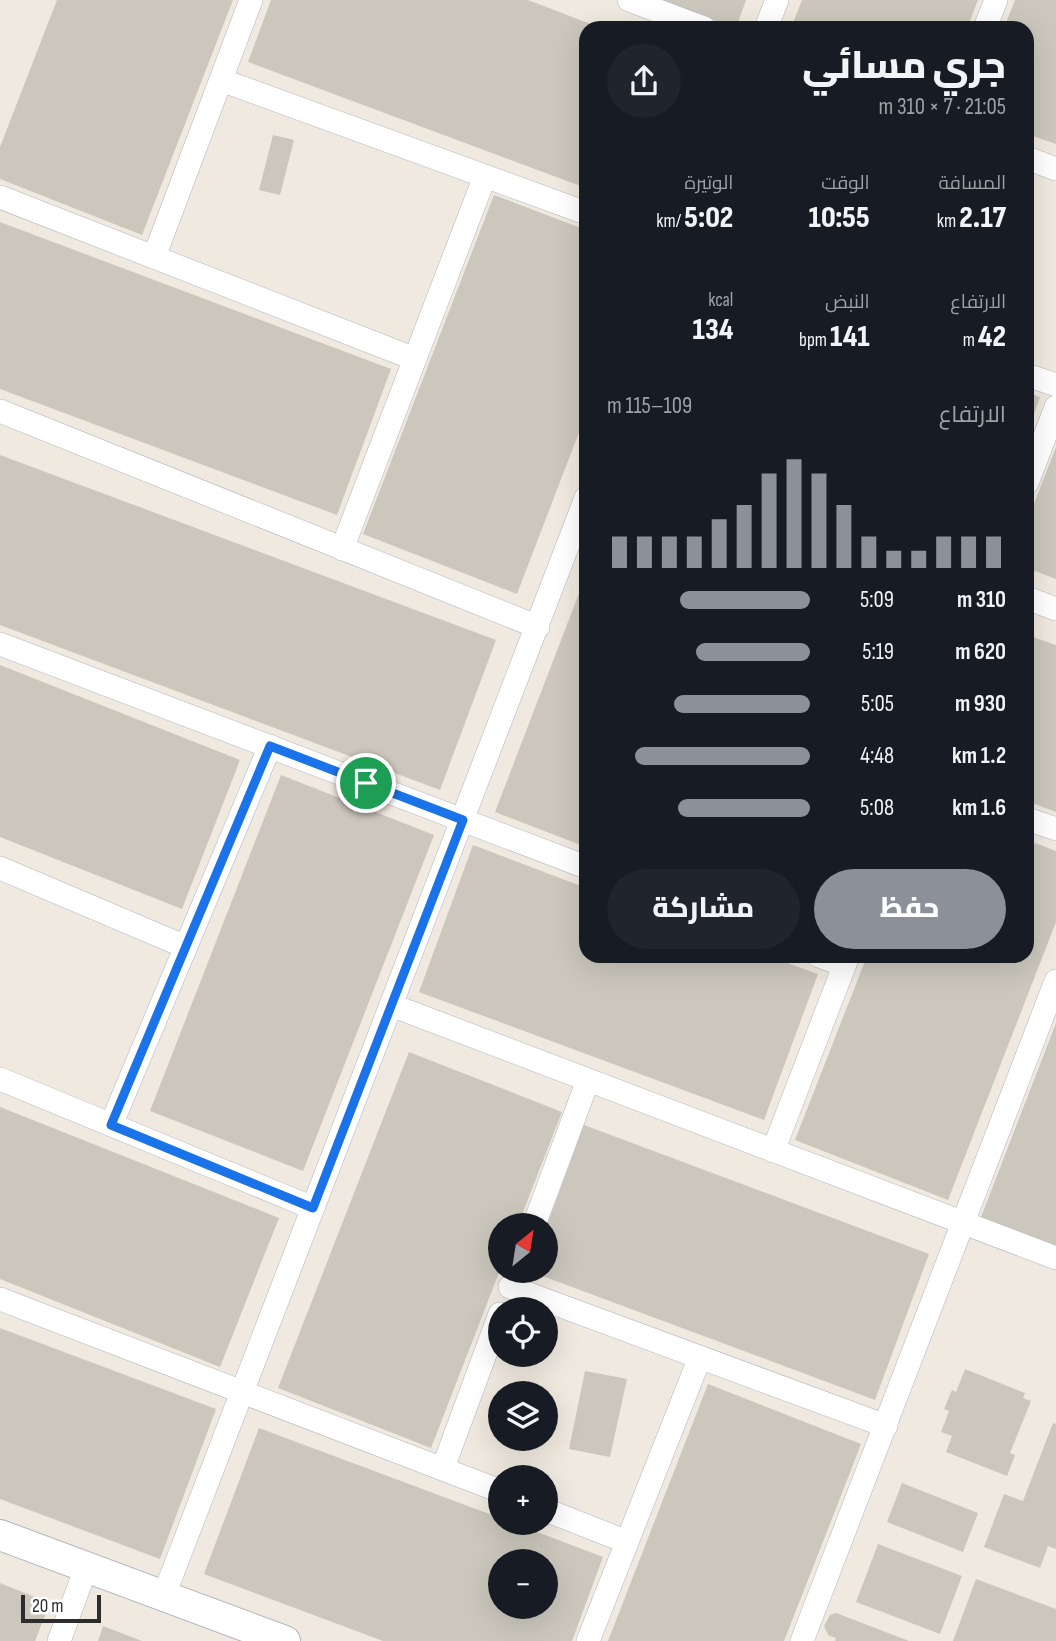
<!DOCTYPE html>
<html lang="ar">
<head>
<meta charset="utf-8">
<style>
	:root { --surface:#171b24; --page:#20242c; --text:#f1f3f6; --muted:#9ea1a6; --accent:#8c9099 }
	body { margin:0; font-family:"Sofia Sans Condensed",Cairo,sans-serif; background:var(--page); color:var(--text); direction:rtl; height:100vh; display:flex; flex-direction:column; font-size:26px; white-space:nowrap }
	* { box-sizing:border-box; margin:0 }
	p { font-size:23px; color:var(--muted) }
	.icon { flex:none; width:38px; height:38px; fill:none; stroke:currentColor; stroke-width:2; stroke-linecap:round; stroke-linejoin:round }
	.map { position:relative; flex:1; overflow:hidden; direction:ltr }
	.panel { position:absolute; left:579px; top:21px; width:455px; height:942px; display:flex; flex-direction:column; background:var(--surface); border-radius:21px; box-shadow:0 7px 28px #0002; direction:rtl }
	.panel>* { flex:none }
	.needle { width:46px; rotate:30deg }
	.buttons { position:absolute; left:488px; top:1213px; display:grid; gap:14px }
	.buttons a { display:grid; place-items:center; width:70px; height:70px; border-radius:50%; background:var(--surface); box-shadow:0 7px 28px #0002; font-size:35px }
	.scale { position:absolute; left:21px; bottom:18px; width:80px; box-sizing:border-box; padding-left:7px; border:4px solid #2d2d2d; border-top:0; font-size:19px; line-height:24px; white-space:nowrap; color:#2d2d2d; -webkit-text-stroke:5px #fff; paint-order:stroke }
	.pin { position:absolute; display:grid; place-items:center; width:60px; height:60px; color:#fff; margin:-30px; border:4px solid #fff; border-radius:50%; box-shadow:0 2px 7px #0007 }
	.round { display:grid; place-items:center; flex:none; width:74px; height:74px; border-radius:37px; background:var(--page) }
	.headline { display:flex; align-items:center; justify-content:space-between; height:119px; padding:0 28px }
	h1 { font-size:38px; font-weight:800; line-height:52px }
	.metrics { display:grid; grid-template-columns:repeat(3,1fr); gap:10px; height:119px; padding:7px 28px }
	.metrics div { display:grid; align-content:center }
	.metrics b { font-size:30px; font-weight:800 }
	.metrics small { font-size:19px; font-weight:400 }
	.metrics p { font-size:19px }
	.chart { height:196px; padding:14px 28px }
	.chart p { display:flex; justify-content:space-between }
	.chart svg { width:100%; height:126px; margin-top:7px; stroke:var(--accent); stroke-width:6 }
	.action { display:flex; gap:14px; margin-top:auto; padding:14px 28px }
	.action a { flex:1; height:80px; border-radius:42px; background:var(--accent); color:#fff; font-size:28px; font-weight:800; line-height:80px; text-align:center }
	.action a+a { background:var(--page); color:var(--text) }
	ul { padding:0 28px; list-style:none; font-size:23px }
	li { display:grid; grid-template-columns:112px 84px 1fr; align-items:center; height:52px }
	li i { height:18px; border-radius:9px; background:var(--accent) }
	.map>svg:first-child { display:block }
	.building { fill:#cbc7bd; fill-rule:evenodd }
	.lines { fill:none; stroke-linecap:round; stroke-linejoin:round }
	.minor-casing { stroke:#b3b4c2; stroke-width:24 }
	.tertiary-casing { stroke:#b3b4c2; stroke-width:32 }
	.minor { stroke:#fff; stroke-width:23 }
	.tertiary { stroke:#fff; stroke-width:30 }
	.route-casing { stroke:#fff; stroke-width:14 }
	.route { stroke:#1a73e8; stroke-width:9 }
</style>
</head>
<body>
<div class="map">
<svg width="1056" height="1641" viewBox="0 0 1056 1641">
	<rect width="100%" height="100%" fill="#f0e9df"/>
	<path class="building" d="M 57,0 L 233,0 L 142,235 L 0,179 L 0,147 Z
		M 271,0 L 528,0 L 601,28 L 586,28 L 586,188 L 248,62 Z
		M 657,0 L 746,0 L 736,28 Z
		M 802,0 L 978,0 L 967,28 L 791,28 Z
		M 1015,0 L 1056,0 L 1056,144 L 1027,134 L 1027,28 L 1004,28 Z
		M 273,135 L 294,140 L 280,195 L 259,190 Z
		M 494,195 L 586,230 L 586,414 L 517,594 L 363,534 Z
		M 0,222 L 391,369 L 337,515 L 0,389 Z
		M 1027,392 L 1040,397 L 1028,431 L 1027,431 Z
		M 1056,447 L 1056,579 L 1027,568 L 1027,522 Z
		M 0,455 L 496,640 L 440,790 L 0,625 Z
		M 586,575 L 586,847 L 495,812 Z
		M 1027,635 L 1056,645 L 1056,812 L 1027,801 Z
		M 0,665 L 240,760 L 182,909 L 0,837 Z
		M 281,775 L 434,835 L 303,1171 L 150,1111 Z
		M 1027,840 L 1056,851 L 1056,922 L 948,1200 L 795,1140 L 867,956 L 1027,956 Z
		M 473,845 L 586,888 L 586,956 L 768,956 L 818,974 L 764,1120 L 419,992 Z
		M 1056,1023 L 1056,1246 L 981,1217 Z
		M 409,1052 L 562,1112 L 518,1225 L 500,1225 L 500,1270 L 431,1448 L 278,1388 Z
		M 0,1107 L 279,1218 L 220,1367 L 0,1279 Z
		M 584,1125 L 929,1254 L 875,1400 L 529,1271 L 546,1270 L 546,1228 Z
		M 0,1328 L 216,1409 L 160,1559 L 0,1499 Z
		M 965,1369 L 1025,1393 L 1023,1398 L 1031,1401 L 1010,1453 L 1015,1455 L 1007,1476 L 946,1452 L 952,1436 L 941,1432 L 949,1411 L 944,1409 L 952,1390 L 956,1392 Z
		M 585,1371 L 627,1379 L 610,1457 L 569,1449 Z
		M 708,1384 L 861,1444 L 835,1511 L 784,1641 L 608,1641 Z
		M 1053,1423 L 1056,1424 L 1056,1549 L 1048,1546 L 1040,1568 L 984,1547 L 1004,1494 L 1023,1501 Z
		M 259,1428 L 500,1518 L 500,1522 L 511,1522 L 603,1557 L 572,1641 L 383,1641 L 204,1574 ZM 500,1561 L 546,1561 L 546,1606 L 500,1606 Z
		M 902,1483 L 978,1513 L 963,1552 L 887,1522 Z
		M 878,1544 L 962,1576 L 940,1634 L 856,1602 Z
		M 976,1579 L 1056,1609 L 1056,1641 L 953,1641 Z
		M 0,1583 L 50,1603 L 35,1641 L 0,1641 Z
		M 836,1613 L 909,1641 L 835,1641 L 836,1638 L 828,1635 L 824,1626 L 830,1615 Z
		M 103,1626 L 142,1641 L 98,1641 Z"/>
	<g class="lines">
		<defs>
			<path id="minor" d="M 629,0 L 704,28
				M 766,28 L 777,0
				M 985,28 L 996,0
				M 221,80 L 586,213
				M 1027,158 L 1056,169
				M 0,197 L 415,359
				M 154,257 L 251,0
				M 1027,375 L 1056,385
				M 0,411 L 538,627
				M 1027,483 L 1056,407
				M 342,549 L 485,176
				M 1027,598 L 1056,609
				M 0,644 L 586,867
				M 1027,819 L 1056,829
				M 0,868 L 186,947
				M 819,956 L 844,965
				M 391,1005 L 1056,1258
				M 0,1079 L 313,1208
				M 111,1125 L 270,746
				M 773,1151 L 848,956
				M 534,1225 L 588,1080
				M 510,1287 L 886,1426
				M 0,1299 L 500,1491
				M 443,1468 L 500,1314
				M 546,1510 L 627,1542
				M 164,1595 L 586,498
				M 59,1641 L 86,1568
				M 588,1641 L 700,1357
				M 802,1641 L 1056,981"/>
			<path id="tertiary" d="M 0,1535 L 285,1641"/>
		</defs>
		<use href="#minor" class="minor-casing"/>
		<use href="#tertiary" class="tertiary-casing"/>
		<use href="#minor" class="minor"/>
		<use href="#tertiary" class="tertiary"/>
	</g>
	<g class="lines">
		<defs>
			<path id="route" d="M 270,746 L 463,820 L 313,1208 L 111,1125 Z"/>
		</defs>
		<use href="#route" class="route-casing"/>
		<use href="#route" class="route"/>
	</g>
</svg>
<div class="buttons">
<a><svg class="needle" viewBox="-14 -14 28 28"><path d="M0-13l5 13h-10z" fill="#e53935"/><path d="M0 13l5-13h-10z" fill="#9ea1a6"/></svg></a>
<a><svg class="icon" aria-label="locate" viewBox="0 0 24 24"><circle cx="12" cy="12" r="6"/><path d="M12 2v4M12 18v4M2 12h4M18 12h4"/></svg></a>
<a><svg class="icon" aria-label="layers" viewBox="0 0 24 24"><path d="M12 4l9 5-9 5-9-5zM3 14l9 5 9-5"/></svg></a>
<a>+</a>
<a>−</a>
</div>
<div class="scale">20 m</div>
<div class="pin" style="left:366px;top:783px;background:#1e9e55"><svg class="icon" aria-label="arrive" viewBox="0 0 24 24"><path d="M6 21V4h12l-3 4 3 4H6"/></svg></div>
<section class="panel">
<div class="headline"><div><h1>جري مسائي</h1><p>21:05 · 7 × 310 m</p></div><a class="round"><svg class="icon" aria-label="share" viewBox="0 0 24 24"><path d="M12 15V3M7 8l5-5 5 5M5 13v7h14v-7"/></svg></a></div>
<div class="metrics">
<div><p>المسافة</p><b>2.17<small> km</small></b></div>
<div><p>الوقت</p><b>10:55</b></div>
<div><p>الوتيرة</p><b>5:02<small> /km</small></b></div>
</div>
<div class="metrics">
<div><p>الارتفاع</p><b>42<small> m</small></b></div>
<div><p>النبض</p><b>141<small> bpm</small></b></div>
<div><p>kcal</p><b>134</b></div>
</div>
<div class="chart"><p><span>الارتفاع</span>109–115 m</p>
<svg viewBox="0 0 160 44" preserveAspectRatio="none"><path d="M5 44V33M15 44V33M25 44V33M35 44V33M45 44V27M55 44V22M65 44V11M75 44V6M85 44V11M95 44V22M105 44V33M115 44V38M125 44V38M135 44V33M145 44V33M155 44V33"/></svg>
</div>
<ul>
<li><b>310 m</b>5:09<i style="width:64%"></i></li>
<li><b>620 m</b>5:19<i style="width:56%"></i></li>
<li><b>930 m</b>5:05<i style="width:67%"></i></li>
<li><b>1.2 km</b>4:48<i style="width:86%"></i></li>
<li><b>1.6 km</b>5:08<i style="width:65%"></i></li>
</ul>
<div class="action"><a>حفظ</a><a>مشاركة</a></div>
</section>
</div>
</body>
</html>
